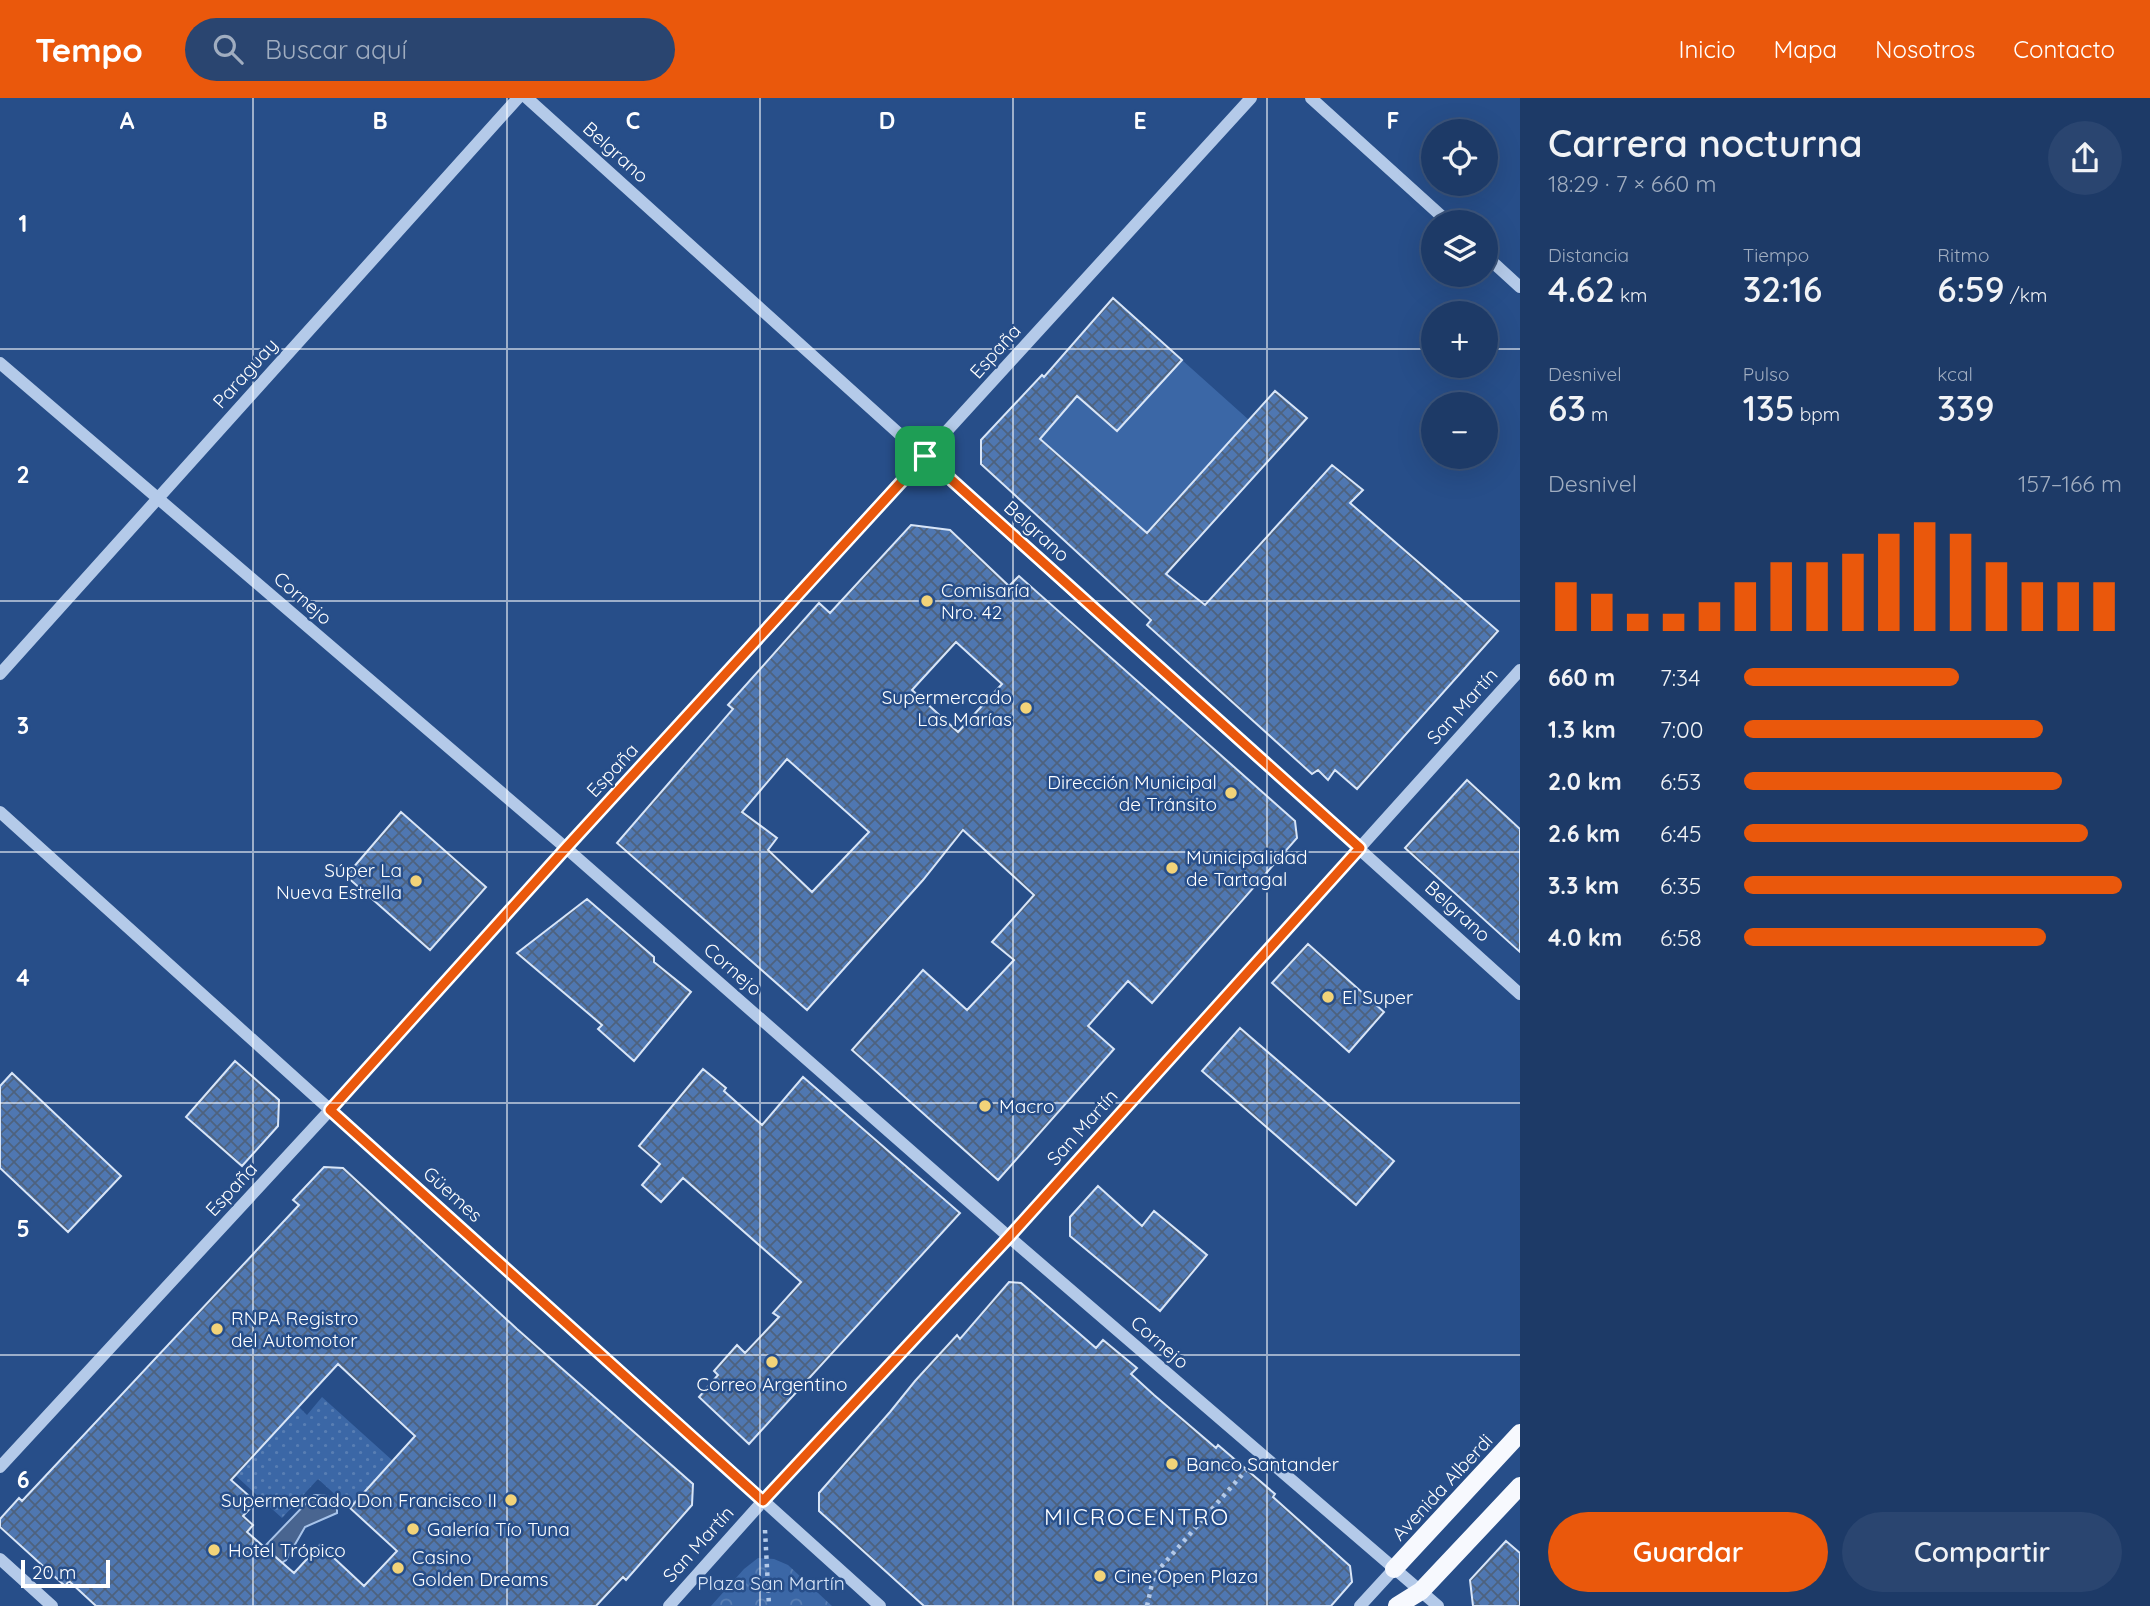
<!DOCTYPE html>
<html lang="es">
<head>
<meta charset="utf-8">
<style>
	:root { --surface:#1d3a67; --page:#2a4570; --text:#f1f3f6; --muted:#a0adc0; --line:#3b547b; --accent:#ea580c }
	body { margin:0; font-family:Quicksand,sans-serif; background:var(--page); color:var(--text); height:100vh; display:flex; flex-direction:column; font-size:26px; white-space:nowrap }
	* { box-sizing:border-box; margin:0 }
	p { font-size:23px; color:var(--muted) }
	.icon { flex:none; width:38px; height:38px; fill:none; stroke:currentColor; stroke-width:2; stroke-linecap:round; stroke-linejoin:round }
	.map { position:relative; flex:1; overflow:hidden }
	.panel { display:flex; flex-direction:column; background:var(--surface); width:630px }
	.panel>* { flex:none }
	.controls { position:absolute; left:1421px; top:21px; display:grid; gap:14px }
	.controls a { display:grid; place-items:center; width:77px; height:77px; border-radius:50%; background:var(--surface); box-shadow:0 7px 28px #0002,0 0 0 2px var(--line); font-size:35px }
	.scale { position:absolute; left:21px; bottom:18px; width:89px; box-sizing:border-box; padding-left:7px; border:4px solid #fff; border-top:0; font-size:19px; line-height:24px; white-space:nowrap; color:#fff; -webkit-text-stroke:5px #274e89; paint-order:stroke }
	.pin { position:absolute; display:grid; place-items:center; width:60px; height:60px; color:#fff; margin:-30px; border-radius:14px; box-shadow:0 4px 10px #0006 }
	.round { display:grid; place-items:center; flex:none; width:74px; height:74px; border-radius:37px; background:var(--page) }
	.summary { display:flex; align-items:center; justify-content:space-between; height:119px; padding:0 28px }
	h1 { font-size:38px; font-weight:600; line-height:52px }
	.stats { display:grid; grid-template-columns:repeat(3,1fr); gap:10px; height:119px; padding:7px 28px }
	.stats div { display:grid; align-content:center }
	.stats b { font-size:35px; font-weight:600 }
	.stats small { font-size:19px; font-weight:400 }
	.stats p { font-size:19px }
	.chart { height:196px; padding:14px 28px }
	.chart p { display:flex; justify-content:space-between }
	.chart svg { width:100%; height:126px; margin-top:7px; stroke:var(--accent); stroke-width:6 }
	.primary-button { display:flex; gap:14px; margin-top:auto; padding:14px 28px }
	.primary-button a { flex:1; height:80px; border-radius:42px; background:var(--accent); color:#fff; font-size:28px; font-weight:600; line-height:80px; text-align:center }
	.primary-button a+a { background:var(--page); color:var(--text) }
	ul { padding:0 28px; list-style:none; font-size:23px }
	li { display:grid; grid-template-columns:112px 84px 1fr; align-items:center; height:52px }
	li i { height:18px; border-radius:9px; background:var(--accent) }
	header { display:flex; align-items:center; gap:42px; box-sizing:border-box; height:98px; padding:0 35px; background:var(--accent); color:#fff }
	header strong { font-size:33px }
	nav { display:flex; gap:38px; margin-inline-start:auto; font-size:24px }
	.search { width:490px; height:63px; background:var(--page); display:flex; align-items:center; gap:18px; box-sizing:border-box; padding:0 24px; border-radius:38px; color:var(--muted); font-size:26px }
	main { display:flex; flex:1; min-height:0 }
	.map>svg:first-child { display:block }
	.forest { fill:url(#forest-crowns) }
	.garden { fill:url(#garden-dots) }
	.pitch { fill:#3b67a6 }
	.water { fill:#496590; stroke:#a8c4ea; stroke-width:2 }
	.building { fill:url(#building-cross-hatch); stroke:#d8e5f7; stroke-width:2; fill-rule:evenodd }
	.lines { fill:none; stroke-linecap:round; stroke-linejoin:round }
	.path { stroke:#b4cae9; stroke-width:4.5; stroke-dasharray:3.5 5; stroke-linecap:butt }
	.minor { stroke:#b4cae9; stroke-width:12 }
	.major { stroke:#f7f9fe; stroke-width:18 }
	.route-casing { stroke:#fff; stroke-width:14 }
	.route { stroke:#ea580c; stroke-width:9 }
	.grid { fill:none; stroke:#fff; stroke-width:2; stroke-opacity:0.55 }
	.poi-dot { fill:#f2d379; stroke:#274e89; stroke-width:2.5 }
	.labels { text-anchor:middle; stroke-width:5; stroke-linejoin:round; paint-order:stroke }
	.street-label { font-size:19px; fill:#fff; stroke:#274e89 }
	.poi-label { font-size:19px; fill:#fff; stroke:#274e89; text-anchor:start }
	.park-label { font-size:19px; fill:#d8e5f7; stroke:#274e89 }
	.quarter-label { font-size:23px; letter-spacing:2px; fill:#fff; stroke:#274e89 }
	.grid-label { font-size:23px; text-anchor:middle; font-weight:bold; fill:#fff; stroke:#274e89; stroke-width:5; stroke-linejoin:round; paint-order:stroke }
</style>
</head>
<body>
<header>
<strong>Tempo</strong>
<div class="search"><svg class="icon" aria-label="search" viewBox="0 0 24 24"><circle cx="10" cy="10" r="6"/><path d="M15 15l6 6"/></svg>Buscar aquí</div>
<nav><a>Inicio</a><a>Mapa</a><a>Nosotros</a><a>Contacto</a></nav>
</header>
<main>
<div class="map">
<svg width="1520" height="1508" viewBox="0 0 1520 1508">
	<defs>
		<pattern id="forest-crowns" width="20" height="18" patternUnits="userSpaceOnUse" patternTransform="scale(1.75)"><rect width="20" height="18" fill="#3b67a6"/><path d="M2 6a3 3 0 1 1 6 0M12 15a3 3 0 1 1 6 0" fill="none" stroke="#587eb3"/></pattern>
		<pattern id="garden-dots" width="8" height="8" patternUnits="userSpaceOnUse" patternTransform="scale(1.75)"><rect width="8" height="8" fill="#3b67a6"/><path d="M2 2h.1M6 6h.1" fill="none" stroke="#587eb3" stroke-width="1.8" stroke-linecap="round"/></pattern>
		<pattern id="building-cross-hatch" width="8" height="8" patternUnits="userSpaceOnUse" patternTransform="scale(1.75)"><rect width="8" height="8" fill="#4f77b1"/><path d="M0 0l8 8M0 8l8-8" fill="none" stroke="#4e627e"/></pattern>
	</defs>
	<rect width="100%" height="100%" fill="#274e89"/>
	<path class="forest" d="M 758,1460 L 774,1461 L 788,1467 L 832,1508 L 711,1508 L 744,1471 Z"/>
	<path class="garden" d="M 322,1299 L 393,1363 L 350,1410 L 318,1381 L 282,1420 L 235,1377 L 298,1308 L 307,1317 Z"/>
	<path class="pitch" d="M 1182,262 L 1249,322 L 1147,435 L 1040,341 L 1077,298 L 1118,333 Z"/>
	<path class="water" d="M 314,1397 L 327,1398 L 337,1408 L 337,1415 L 305,1429 L 286,1462 L 279,1467 L 264,1453 L 266,1447 Z"/>
	<path class="building" d="M 1113,200 L 1182,262 L 1117,333 L 1077,298 L 1040,341 L 1147,435 L 1275,293 L 1307,320 L 1166,476 L 1205,507 L 1332,367 L 1363,392 L 1350,405 L 1498,533 L 1357,691 L 1335,672 L 1328,682 L 1318,672 L 1312,676 L 1147,527 L 1151,522 L 981,366 L 981,342 L 1042,277 L 1044,279 Z
		M 911,427 L 950,432 L 1009,488 L 1019,478 L 1295,723 L 1297,740 L 1152,905 L 1128,883 L 1088,928 L 1114,951 L 998,1082 L 852,952 L 923,872 L 967,912 L 1014,862 L 992,844 L 1034,797 L 963,732 L 923,782 L 807,912 L 617,745 L 733,611 L 728,607 L 819,505 L 830,515 ZM 956,544 L 1002,586 L 958,634 L 912,592 ZM 787,661 L 869,734 L 812,794 L 768,752 L 777,740 L 742,714 Z
		M 1467,682 L 1520,731 L 1520,854 L 1405,750 Z
		M 401,714 L 486,789 L 430,852 L 346,778 Z
		M 587,801 L 654,859 L 654,864 L 691,894 L 634,963 L 598,931 L 602,927 L 517,855 Z
		M 1308,846 L 1384,914 L 1349,954 L 1272,885 Z
		M 1240,930 L 1394,1063 L 1356,1107 L 1202,973 Z
		M 235,963 L 279,1002 L 278,1028 L 242,1068 L 186,1019 Z
		M 703,971 L 726,990 L 724,993 L 762,1027 L 803,979 L 960,1115 L 749,1346 L 699,1299 L 718,1277 L 714,1273 L 737,1247 L 745,1255 L 779,1219 L 773,1215 L 801,1184 L 683,1080 L 661,1104 L 642,1087 L 660,1066 L 639,1048 Z
		M 12,975 L 121,1078 L 68,1134 L 0,1070 L 0,988 Z
		M 324,1069 L 343,1070 L 517,1231 L 693,1386 L 692,1407 L 626,1482 L 623,1479 L 596,1508 L 96,1508 L 69,1483 L 65,1488 L 0,1429 L 0,1421 L 19,1400 L 22,1403 L 299,1107 L 293,1102 ZM 338,1266 L 415,1338 L 350,1410 L 397,1453 L 364,1488 L 320,1447 L 294,1475 L 247,1434 L 253,1427 L 243,1418 L 256,1404 L 231,1382 Z
		M 1098,1088 L 1142,1128 L 1154,1113 L 1207,1157 L 1160,1213 L 1070,1138 L 1070,1119 Z
		M 1009,1184 L 1021,1185 L 1096,1250 L 1103,1242 L 1137,1270 L 1131,1276 L 1154,1297 L 1216,1350 L 1218,1347 L 1275,1396 L 1273,1399 L 1350,1468 L 1352,1484 L 1331,1508 L 924,1508 L 819,1413 L 819,1395 L 890,1314 L 915,1283 L 957,1237 L 960,1241 Z
		M 1506,1443 L 1520,1455 L 1520,1508 L 1473,1508 L 1470,1482 Z"/>
	<g class="lines">
		<path class="path" d="M 765,1432 L 769,1508
			M 1147,1508 L 1154,1477 L 1248,1370"/>
		<path class="minor" d="M 527,0 L 1520,896
			M 1311,0 L 1448,124
			M 1486,158 L 1520,189
			M 0,265 L 566,750 L 1009,1139 L 1438,1508
			M 0,576 L 518,0
			M 0,714 L 880,1508
			M 0,1369 L 330,1012 L 566,750 L 1251,0
			M 0,1461 L 52,1508
			M 669,1508 L 763,1403 L 1009,1139 L 1520,572
			M 1360,1508 L 1394,1471"/>
		<path class="major" d="M 1394,1471 L 1520,1335
			M 1397,1508 L 1421,1493 L 1520,1388"/>
	</g>
	<g class="lines">
		<defs>
			<path id="route" d="M 925,358 L 1360,750 L 1009,1139 L 763,1403 L 330,1012 L 566,750 Z"/>
		</defs>
		<use href="#route" class="route-casing"/>
		<use href="#route" class="route"/>
	</g>
	<path class="grid" d="M 253,0 L 253,1508M 507,0 L 507,1508M 760,0 L 760,1508M 1013,0 L 1013,1508M 1267,0 L 1267,1508M 0,251 L 1433,251M 1486,251 L 1520,251M 0,503 L 1520,503M 0,754 L 1520,754M 0,1005 L 1520,1005M 0,1257 L 1520,1257"/>
	<g class="poi-dot">
		<circle cx="927" cy="503" r="7"/>
		<circle cx="1026" cy="610" r="7"/>
		<circle cx="1231" cy="695" r="7"/>
		<circle cx="1172" cy="770" r="7"/>
		<circle cx="416" cy="783" r="7"/>
		<circle cx="1328" cy="899" r="7"/>
		<circle cx="985" cy="1008" r="7"/>
		<circle cx="217" cy="1231" r="7"/>
		<circle cx="772" cy="1264" r="7"/>
		<circle cx="1172" cy="1366" r="7"/>
		<circle cx="511" cy="1402" r="7"/>
		<circle cx="413" cy="1431" r="7"/>
		<circle cx="214" cy="1452" r="7"/>
		<circle cx="398" cy="1470" r="7"/>
		<circle cx="1100" cy="1478" r="7"/>
	</g>
	<g class="labels">
		<g class="street-label">
			<text transform="translate(616 54) rotate(42)" y="7">Belgrano</text>
			<text transform="translate(995 253) rotate(-48)" y="7">España</text>
			<text transform="translate(245 275) rotate(-48)" y="7">Paraguay</text>
			<text transform="translate(1037 433) rotate(42)" y="7">Belgrano</text>
			<text transform="translate(303 500) rotate(41)" y="7">Cornejo</text>
			<text transform="translate(1462 608) rotate(-48)" y="7">San Martín</text>
			<text transform="translate(612 672) rotate(-47)" y="7">España</text>
			<text transform="translate(1458 813) rotate(42)" y="7">Belgrano</text>
			<text transform="translate(733 871) rotate(41)" y="7">Cornejo</text>
			<text transform="translate(1082 1029) rotate(-48)" y="7">San Martín</text>
			<text transform="translate(231 1091) rotate(-47)" y="7">España</text>
			<text transform="translate(453 1096) rotate(42)" y="7">Güemes</text>
			<text transform="translate(1160 1244) rotate(41)" y="7">Cornejo</text>
			<text transform="translate(1442 1389) rotate(-47)" y="7">Avenida Alberdi</text>
			<text transform="translate(698 1446) rotate(-48)" y="7">San Martín</text>
		</g>
		<g class="poi-label">
			<text x="941" y="499">Comisaría<tspan x="941" dy="22">Nro. 42</tspan></text>
			<text x="1012" y="606" text-anchor="end">Supermercado<tspan x="1012" dy="22">Las Marías</tspan></text>
			<text x="1217" y="691" text-anchor="end">Dirección Municipal<tspan x="1217" dy="22">de Tránsito</tspan></text>
			<text x="1186" y="766">Municipalidad<tspan x="1186" dy="22">de Tartagal</tspan></text>
			<text x="402" y="779" text-anchor="end">Súper La<tspan x="402" dy="22">Nueva Estrella</tspan></text>
			<text x="1342" y="906">El Super</text>
			<text x="999" y="1015">Macro</text>
			<text x="231" y="1227">RNPA Registro<tspan x="231" dy="22">del Automotor</tspan></text>
			<text x="772" y="1293" text-anchor="middle">Correo Argentino</text>
			<text x="1186" y="1373">Banco Santander</text>
			<text x="497" y="1409" text-anchor="end">Supermercado Don Francisco II</text>
			<text x="427" y="1438">Galería Tío Tuna</text>
			<text x="228" y="1459">Hotel Trópico</text>
			<text x="412" y="1466">Casino<tspan x="412" dy="22">Golden Dreams</tspan></text>
			<text x="1114" y="1485">Cine Open Plaza</text>
		</g>
		<g class="park-label">
			<text x="771" y="1492">Plaza San Martín</text>
		</g>
		<g class="quarter-label">
			<text x="1137" y="1427">MICROCENTRO</text>
		</g>
	</g>
	<g class="grid-label">
		<text x="127" y="31">A</text>
		<text x="380" y="31">B</text>
		<text x="633" y="31">C</text>
		<text x="887" y="31">D</text>
		<text x="1140" y="31">E</text>
		<text x="1393" y="31">F</text>
		<text x="23" y="134">1</text>
		<text x="23" y="385">2</text>
		<text x="23" y="636">3</text>
		<text x="23" y="888">4</text>
		<text x="23" y="1139">5</text>
		<text x="23" y="1390">6</text>
	</g>
</svg>
<div class="controls">
<a><svg class="icon" aria-label="locate" viewBox="0 0 24 24"><circle cx="12" cy="12" r="6"/><path d="M12 2v4M12 18v4M2 12h4M18 12h4"/></svg></a>
<a><svg class="icon" aria-label="layers" viewBox="0 0 24 24"><path d="M12 4l9 5-9 5-9-5zM3 14l9 5 9-5"/></svg></a>
<a>+</a>
<a>−</a>
</div>
<div class="scale">20 m</div>
<div class="pin" style="left:925px;top:358px;background:#1e9e55"><svg class="icon" aria-label="arrive" viewBox="0 0 24 24"><path d="M6 21V4h12l-3 4 3 4H6"/></svg></div>
</div>
<section class="panel">
<div class="summary"><div><h1>Carrera nocturna</h1><p>18:29 · 7 × 660 m</p></div><a class="round"><svg class="icon" aria-label="share" viewBox="0 0 24 24"><path d="M12 15V3M7 8l5-5 5 5M5 13v7h14v-7"/></svg></a></div>
<div class="stats">
<div><p>Distancia</p><b>4.62<small> km</small></b></div>
<div><p>Tiempo</p><b>32:16</b></div>
<div><p>Ritmo</p><b>6:59<small> /km</small></b></div>
</div>
<div class="stats">
<div><p>Desnivel</p><b>63<small> m</small></b></div>
<div><p>Pulso</p><b>135<small> bpm</small></b></div>
<div><p>kcal</p><b>339</b></div>
</div>
<div class="chart"><p><span>Desnivel</span>157–166 m</p>
<svg viewBox="0 0 160 44" preserveAspectRatio="none"><path d="M5 44V27M15 44V31M25 44V38M35 44V38M45 44V34M55 44V27M65 44V20M75 44V20M85 44V17M95 44V10M105 44V6M115 44V10M125 44V20M135 44V27M145 44V27M155 44V27"/></svg>
</div>
<ul>
<li><b>660 m</b>7:34<i style="width:57%"></i></li>
<li><b>1.3 km</b>7:00<i style="width:79%"></i></li>
<li><b>2.0 km</b>6:53<i style="width:84%"></i></li>
<li><b>2.6 km</b>6:45<i style="width:91%"></i></li>
<li><b>3.3 km</b>6:35<i style="width:100%"></i></li>
<li><b>4.0 km</b>6:58<i style="width:80%"></i></li>
</ul>
<div class="primary-button"><a>Guardar</a><a>Compartir</a></div>
</section>
</main>
</body>
</html>
